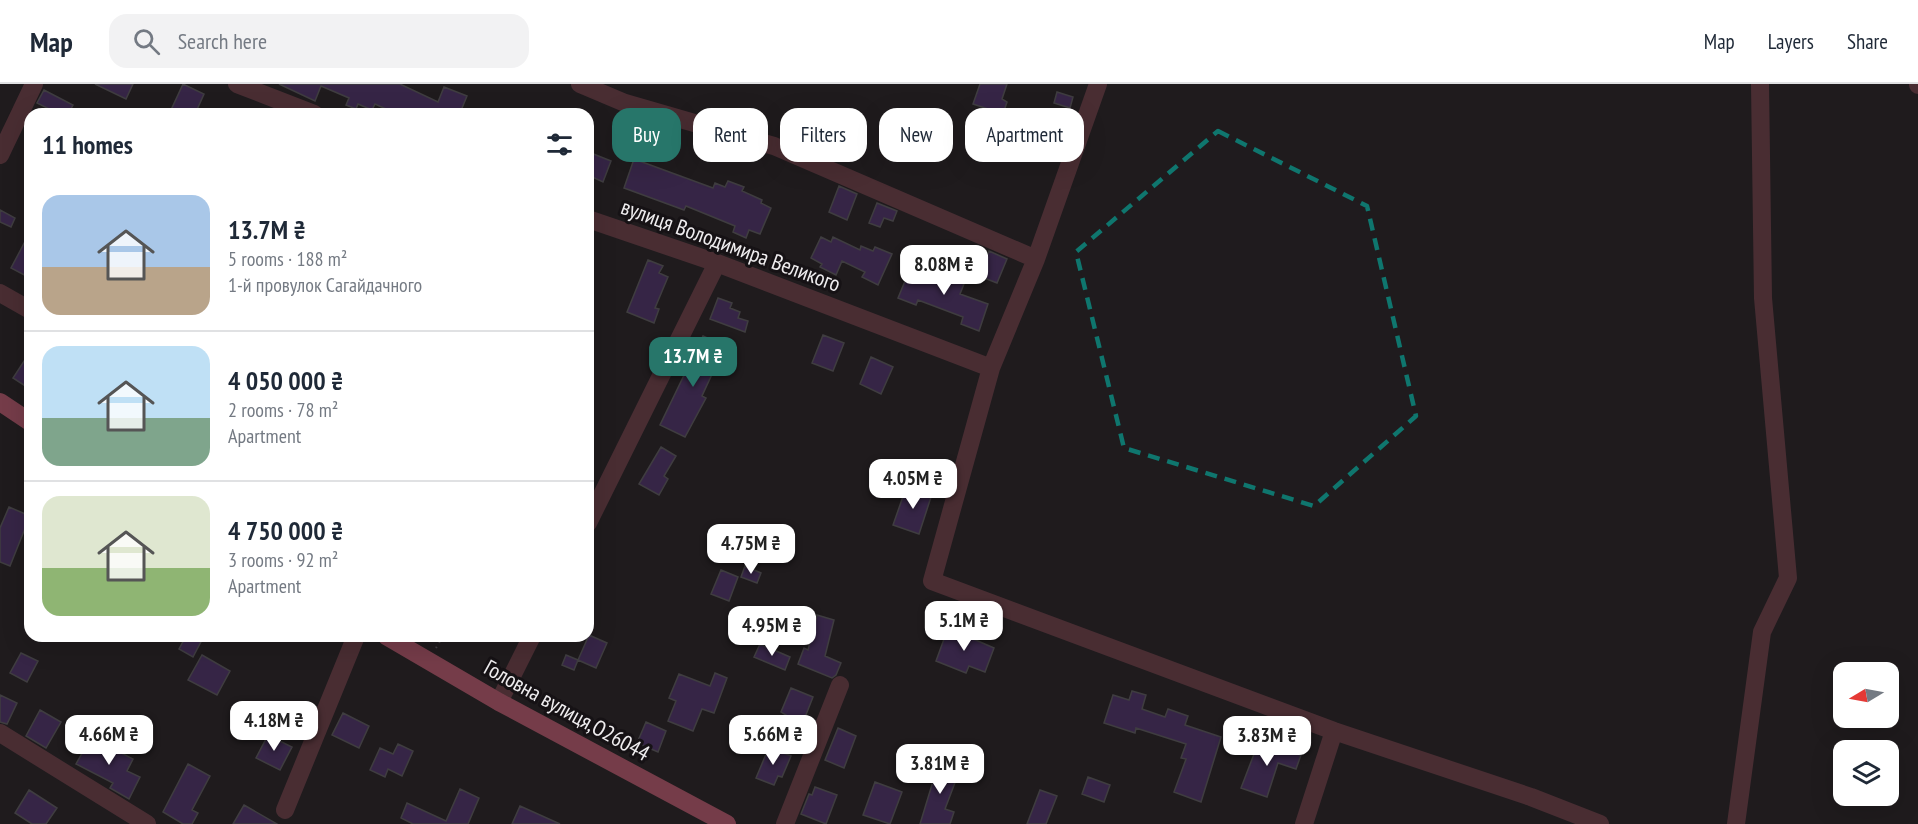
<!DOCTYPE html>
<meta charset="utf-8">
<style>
:root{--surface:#fff;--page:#f2f2f3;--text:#1f2937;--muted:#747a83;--line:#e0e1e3;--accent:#27766a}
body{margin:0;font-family:"PT Sans Narrow",sans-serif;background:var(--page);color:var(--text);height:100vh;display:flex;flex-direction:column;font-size:22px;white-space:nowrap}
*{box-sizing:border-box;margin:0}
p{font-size:20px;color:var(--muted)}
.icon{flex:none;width:33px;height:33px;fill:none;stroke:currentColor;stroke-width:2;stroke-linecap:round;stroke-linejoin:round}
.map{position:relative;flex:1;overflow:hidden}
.drawer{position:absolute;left:24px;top:24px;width:570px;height:534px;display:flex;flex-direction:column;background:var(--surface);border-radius:18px;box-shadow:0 6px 24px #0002}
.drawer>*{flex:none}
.hud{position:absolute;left:612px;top:24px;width:570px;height:54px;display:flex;gap:12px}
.needle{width:39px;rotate:260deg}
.controls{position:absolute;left:1833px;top:578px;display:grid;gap:12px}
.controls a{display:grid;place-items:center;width:66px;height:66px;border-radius:12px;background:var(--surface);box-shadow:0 6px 24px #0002;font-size:30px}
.price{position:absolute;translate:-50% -51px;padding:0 14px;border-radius:12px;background:#fff;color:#222;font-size:20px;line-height:39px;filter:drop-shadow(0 2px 3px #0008)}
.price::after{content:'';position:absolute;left:50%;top:36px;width:18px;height:14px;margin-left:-9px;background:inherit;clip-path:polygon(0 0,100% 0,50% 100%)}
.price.selected{background:var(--accent);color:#fff}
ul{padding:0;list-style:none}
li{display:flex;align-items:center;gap:18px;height:150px;padding:0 18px}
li+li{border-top:2px solid var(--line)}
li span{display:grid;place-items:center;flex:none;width:168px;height:120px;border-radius:18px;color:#555}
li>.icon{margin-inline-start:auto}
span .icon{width:72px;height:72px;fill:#fffc;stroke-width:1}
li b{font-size:26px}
h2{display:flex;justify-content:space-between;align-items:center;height:72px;padding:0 18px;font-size:26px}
.chip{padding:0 21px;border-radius:18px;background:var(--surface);box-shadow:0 6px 24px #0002;font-size:21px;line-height:54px}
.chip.selected{background:var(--accent);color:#fff}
header{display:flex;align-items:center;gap:36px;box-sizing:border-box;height:84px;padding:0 30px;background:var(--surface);border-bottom:2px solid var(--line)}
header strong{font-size:28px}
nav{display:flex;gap:33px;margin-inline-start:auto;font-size:21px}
.search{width:420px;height:54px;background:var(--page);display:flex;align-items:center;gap:15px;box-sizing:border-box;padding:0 21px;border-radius:18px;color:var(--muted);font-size:22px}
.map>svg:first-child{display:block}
.building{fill:#533279;stroke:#67666a;stroke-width:1.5}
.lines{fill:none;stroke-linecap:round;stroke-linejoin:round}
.path{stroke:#726f72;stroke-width:2;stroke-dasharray:1.5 4.5;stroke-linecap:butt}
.minor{stroke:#7c434d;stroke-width:18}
.major{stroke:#dd657e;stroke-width:18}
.marked{fill:none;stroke:#0f766e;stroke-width:4.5;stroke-dasharray:12 8;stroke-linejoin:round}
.labels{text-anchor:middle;stroke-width:6;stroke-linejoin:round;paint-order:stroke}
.street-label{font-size:22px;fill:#efedef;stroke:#161215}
</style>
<header>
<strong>Map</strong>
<div class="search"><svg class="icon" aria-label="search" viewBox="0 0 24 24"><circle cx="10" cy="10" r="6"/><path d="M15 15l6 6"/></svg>Search here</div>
<nav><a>Map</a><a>Layers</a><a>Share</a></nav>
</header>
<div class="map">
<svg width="1918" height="740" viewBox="0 0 1918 740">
<rect width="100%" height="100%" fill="#1f1b1e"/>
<path class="building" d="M95,0H133L126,15Z
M183,0L204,10L195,30H179L171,26Z
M279,0H400L438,18L444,3L467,12L460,29L462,30H397L375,20L372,26L358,20L356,25L346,21L349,14L321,2L315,17Z
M980,0H1007L1002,15L1007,18L1003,30L973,20Z
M44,6L73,21L68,30H59L37,19Z
M1057,8L1073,13L1070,24L1054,19Z
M591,69L611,77L603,98L588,91V77Z
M634,75L713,104L715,99L725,103L728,97L744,103L742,107L762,116L761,119L771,124L760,150L749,146L746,154L733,148L735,142L686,122L684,126L624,104Z
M839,102L857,110L847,136L829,128Z
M877,119L897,127L893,137L884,134L880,143L869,139Z
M0,126L15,134L11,143L0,138Z
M30,148V194L11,184Z
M821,153L831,158L833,153L860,166L861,162L873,167L875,163L892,170L878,201L862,193L865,188L842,177L836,191L820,183L822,180L811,174Z
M989,167L1007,175L997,199L979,192Z
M648,176L663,182L659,189L668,193L655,224L659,225L654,239L627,228Z
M938,183L955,189L953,195L964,200L960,210L988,220L979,247L961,240L963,233L918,216L916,221L898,214L910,185L934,195Z
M718,214L732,219L730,224L740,228L738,234L748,237L745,248L710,235Z
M823,251L844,259L833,287L812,279Z
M703,252L725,262L702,312L706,314L685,353L660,341Z
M30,268V305L13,294Z
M871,273L893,283L881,310L860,300Z
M661,363L676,372L664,392L668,395L659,411L639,400Z
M907,401L932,410L919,450L893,441Z
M9,423L30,432L10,482L0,478V444Z
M745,482L761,489L757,499L741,493Z
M721,486L738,493L729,517L711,510Z
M817,531L834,536L825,572L841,579L836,591L832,594L798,580L804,564L808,566Z
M948,544L994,564L985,588L969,582L966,589L936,577Z
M589,551L607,559L596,584L578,576Z
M186,552H204L193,573L179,565Z
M760,560L790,573L785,586L754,573Z
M21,569L38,577L27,598L10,589Z
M202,571L230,587L217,611L188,596Z
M566,571L578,576L574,586L562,581Z
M715,589L727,594L714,629L702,625L693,647L668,637L676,617L669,614L679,590L710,602Z
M791,604L813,613L800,646L783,639L786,631L781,628Z
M1132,607L1146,611L1142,625L1165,633L1168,625L1188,632L1185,641L1221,653L1201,718L1174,708L1186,675L1181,674L1186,660L1136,644L1135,649L1104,639L1113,611L1129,616Z
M0,611L17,619L7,640L0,638Z
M40,626L61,638L46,664L26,652Z
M343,629L369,642L359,664L332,651Z
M646,638L666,647L658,668L637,659Z
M838,644L856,652L844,684L825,676Z
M268,651L292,663L280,686L256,674Z
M91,653L133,675L127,687L140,693L129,715L110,704L113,699L76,680Z
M1259,657L1301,671L1296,685L1278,679L1267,713L1241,704Z
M398,660L413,667L402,692L388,685L385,693L370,686L380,664L393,670Z
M769,663L791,672L782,693L778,692L774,701L756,694Z
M941,671L955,676L949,694L956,696L945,725L954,728L950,740H920Z
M188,680L210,692L192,726L198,729L192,740H183L163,728Z
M1088,693L1110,701L1104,718L1082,710Z
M875,698L902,708L890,740L863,731Z
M815,703L837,711L826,740L801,730L809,710L812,711Z
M460,705L479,714L468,740H413L401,734L407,719L446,737Z
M29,706L57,724L46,740H32L15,729Z
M1040,706L1057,712L1046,740H1027Z
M244,721L277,740H233Z
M520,722L560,740H512Z"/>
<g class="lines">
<path class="path" d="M436,564L443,552"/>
<path class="minor" d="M237,0L314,30
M580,0L625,19L774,62L1036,175
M1098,0L1036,175L991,284L932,497L1334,647L1531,713L1600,740
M1918,0V1
M0,71L34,0
M588,135L717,179L991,284
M0,209L30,226
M588,439L717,179
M499,618L532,552
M0,649L147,740
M285,726L356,552
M785,740L840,601
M1304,740L1334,647
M1736,740L1762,548L1788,494L1763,214L1760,0"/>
<path class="major" d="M0,318L30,338
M386,552L499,618L727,740"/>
</g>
<path d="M0 0H1918V740H0ZM1218,47L1367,122L1416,332L1314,422L1124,364L1076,168Z" fill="#1f1b1e" fill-opacity=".55" fill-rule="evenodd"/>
<path class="marked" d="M1218,47L1367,122L1416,332L1314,422L1124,364L1076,168Z"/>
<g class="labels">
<g class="street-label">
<text transform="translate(731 161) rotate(20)" y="8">вулиця Володимира Великого</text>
<text transform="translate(567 626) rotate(29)" y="8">Головна вулиця,О26044</text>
</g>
</g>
</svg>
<div class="controls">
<a><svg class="needle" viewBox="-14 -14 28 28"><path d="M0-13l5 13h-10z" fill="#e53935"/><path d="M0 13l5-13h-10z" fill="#747a83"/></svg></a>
<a><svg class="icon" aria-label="layers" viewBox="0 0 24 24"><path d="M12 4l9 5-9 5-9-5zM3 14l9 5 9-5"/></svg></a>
</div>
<b class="price" style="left:944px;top:212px">8.08M ₴</b>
<b class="price selected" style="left:693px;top:304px">13.7M ₴</b>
<b class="price" style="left:913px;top:426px">4.05M ₴</b>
<b class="price" style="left:751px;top:491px">4.75M ₴</b>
<b class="price" style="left:964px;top:568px">5.1M ₴</b>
<b class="price" style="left:772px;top:573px">4.95M ₴</b>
<b class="price" style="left:274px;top:668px">4.18M ₴</b>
<b class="price" style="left:109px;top:682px">4.66M ₴</b>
<b class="price" style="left:773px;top:682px">5.66M ₴</b>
<b class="price" style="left:1267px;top:683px">3.83M ₴</b>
<b class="price" style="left:940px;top:711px">3.81M ₴</b>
<div class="hud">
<a class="chip selected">Buy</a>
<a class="chip">Rent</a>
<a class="chip">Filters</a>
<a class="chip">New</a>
<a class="chip">Apartment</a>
</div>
<section class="drawer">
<h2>11 homes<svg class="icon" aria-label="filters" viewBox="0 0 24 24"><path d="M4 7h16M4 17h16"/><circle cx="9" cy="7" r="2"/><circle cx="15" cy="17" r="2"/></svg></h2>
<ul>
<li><span style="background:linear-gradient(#a9c7e8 60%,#b9a48a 0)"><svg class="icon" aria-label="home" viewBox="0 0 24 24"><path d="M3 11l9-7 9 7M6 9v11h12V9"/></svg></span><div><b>13.7M ₴</b><p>5 rooms · 188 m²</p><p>1-й провулок Сагайдачного</p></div></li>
<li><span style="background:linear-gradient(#bfe0f5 60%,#7fa58c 0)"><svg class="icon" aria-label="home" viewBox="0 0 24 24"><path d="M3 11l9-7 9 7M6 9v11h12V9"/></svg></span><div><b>4 050 000 ₴</b><p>2 rooms · 78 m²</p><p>Apartment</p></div></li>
<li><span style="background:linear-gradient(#dfe7d0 60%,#8fb573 0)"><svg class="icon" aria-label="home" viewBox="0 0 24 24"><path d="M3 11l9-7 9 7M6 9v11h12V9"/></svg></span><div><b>4 750 000 ₴</b><p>3 rooms · 92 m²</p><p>Apartment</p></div></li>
</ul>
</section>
</div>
